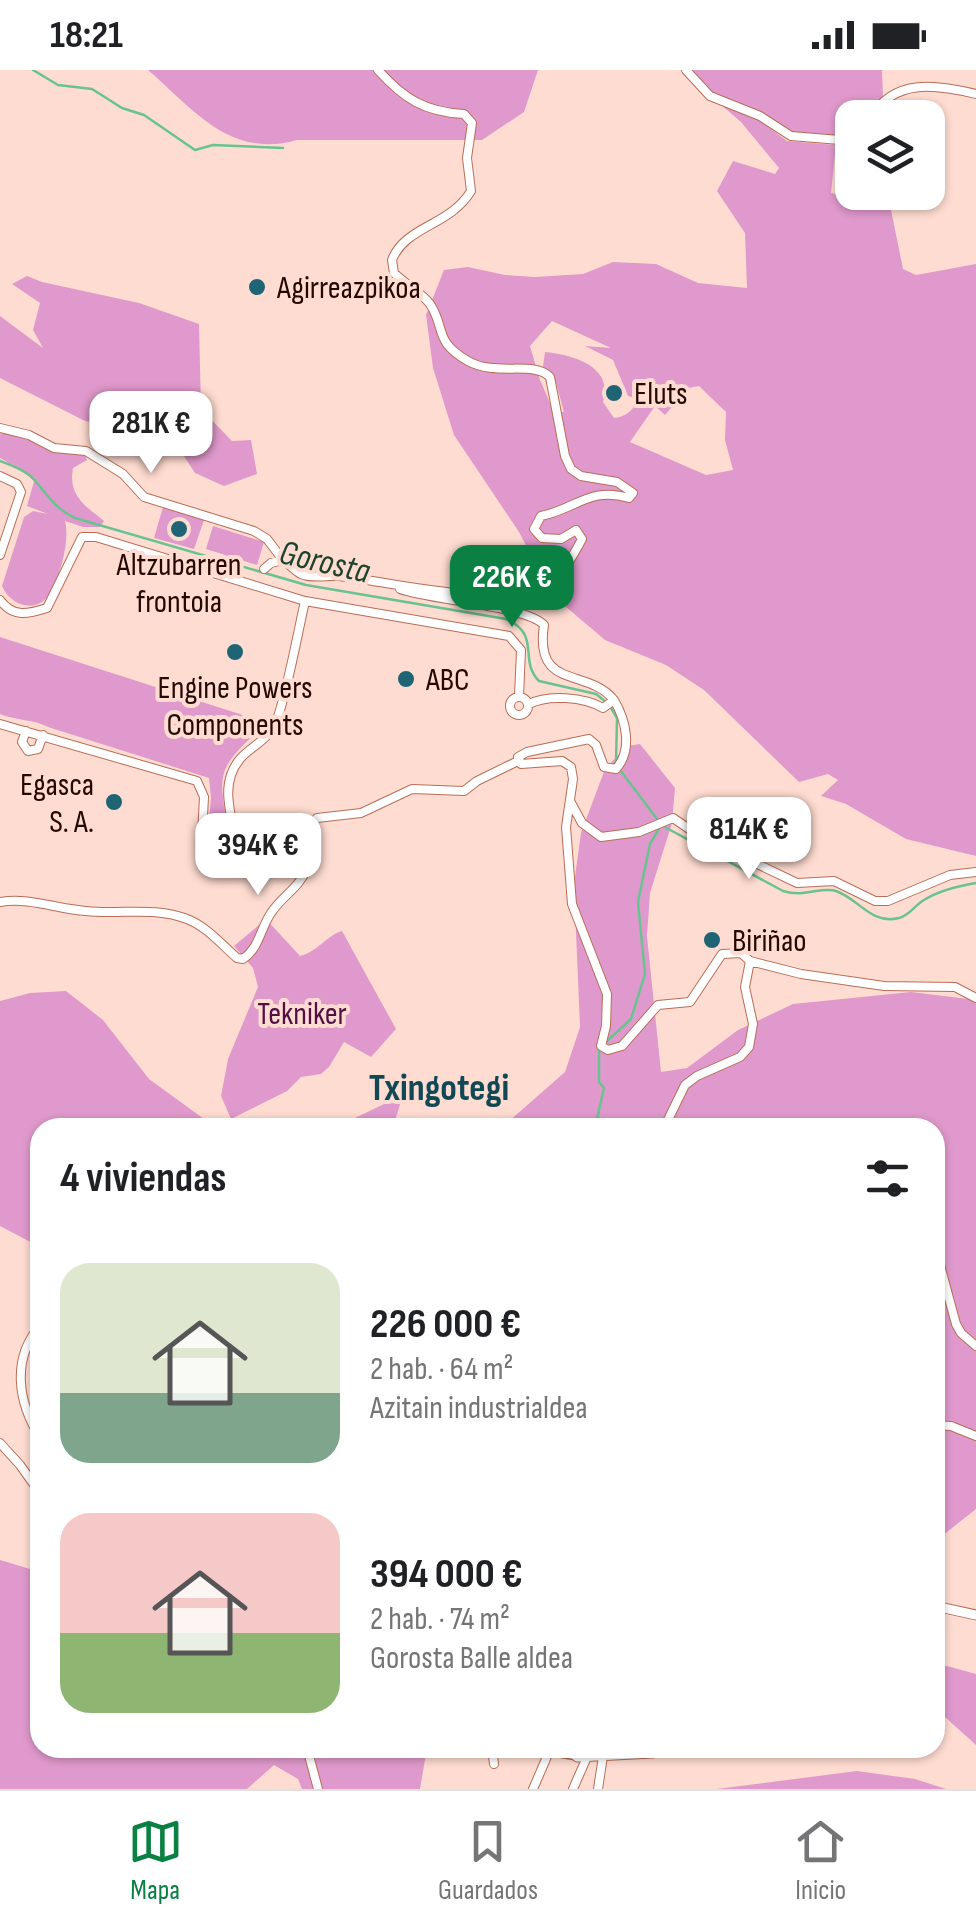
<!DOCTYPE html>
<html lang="es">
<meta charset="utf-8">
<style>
:root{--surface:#fff;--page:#f2f2f2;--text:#202124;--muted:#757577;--line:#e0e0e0;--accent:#0b8043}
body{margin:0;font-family:"Sofia Sans Condensed",sans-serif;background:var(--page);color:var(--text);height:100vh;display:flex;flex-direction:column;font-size:38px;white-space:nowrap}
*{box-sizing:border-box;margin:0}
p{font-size:32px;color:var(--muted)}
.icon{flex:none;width:55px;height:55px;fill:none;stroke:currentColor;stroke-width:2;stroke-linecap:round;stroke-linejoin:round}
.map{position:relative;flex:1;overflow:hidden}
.sheet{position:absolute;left:30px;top:1048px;width:915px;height:640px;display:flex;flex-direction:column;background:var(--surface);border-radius:30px;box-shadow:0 2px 8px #0004}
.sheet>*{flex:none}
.tools{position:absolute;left:835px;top:30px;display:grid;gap:20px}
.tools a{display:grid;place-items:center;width:110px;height:110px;border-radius:20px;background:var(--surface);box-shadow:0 2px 8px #0004;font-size:50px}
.price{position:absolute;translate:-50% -85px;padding:0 22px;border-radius:20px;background:#fff;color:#222;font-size:32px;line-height:65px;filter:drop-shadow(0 2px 5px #0008)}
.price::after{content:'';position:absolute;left:50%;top:60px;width:30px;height:22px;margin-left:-15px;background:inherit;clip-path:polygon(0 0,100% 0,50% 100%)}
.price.selected{background:var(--accent);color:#fff}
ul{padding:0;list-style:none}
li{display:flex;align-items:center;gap:30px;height:250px;padding:0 30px}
li span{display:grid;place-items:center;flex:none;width:280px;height:200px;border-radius:30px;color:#555}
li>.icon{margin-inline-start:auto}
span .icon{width:120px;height:120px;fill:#fffc;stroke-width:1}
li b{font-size:42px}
h2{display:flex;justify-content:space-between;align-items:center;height:120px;padding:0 30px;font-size:42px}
.status{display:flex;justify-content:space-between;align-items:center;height:70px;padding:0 50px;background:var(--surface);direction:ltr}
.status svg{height:28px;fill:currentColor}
.menu{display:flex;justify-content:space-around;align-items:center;height:140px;border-top:2px solid var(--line);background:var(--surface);font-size:28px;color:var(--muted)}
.menu a{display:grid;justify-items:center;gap:5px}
.menu .selected{color:var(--accent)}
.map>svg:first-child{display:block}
.green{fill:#e099cc;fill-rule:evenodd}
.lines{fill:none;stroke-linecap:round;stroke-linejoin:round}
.stream{stroke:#68c390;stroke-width:2.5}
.pedestrian-casing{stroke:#b96d56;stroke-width:8}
.minor-casing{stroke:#b96d56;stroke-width:10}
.tertiary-casing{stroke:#b96d56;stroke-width:11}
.pedestrian{stroke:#fff;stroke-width:5}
.minor{stroke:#fff;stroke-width:8}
.tertiary{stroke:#fff;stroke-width:9}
.poi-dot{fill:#1e6475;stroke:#ffdcd1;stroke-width:4}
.labels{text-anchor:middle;stroke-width:8;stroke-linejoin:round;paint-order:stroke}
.poi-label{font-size:32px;fill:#240802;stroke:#ffdcd1;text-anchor:start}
.park-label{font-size:32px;fill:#520f45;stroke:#ffdcd1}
.water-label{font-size:35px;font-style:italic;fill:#1c432e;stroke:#ffdcd1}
.quarter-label{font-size:38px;font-weight:bold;fill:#104856;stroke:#ffdcd1}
</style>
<div class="status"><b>18:21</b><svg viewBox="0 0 49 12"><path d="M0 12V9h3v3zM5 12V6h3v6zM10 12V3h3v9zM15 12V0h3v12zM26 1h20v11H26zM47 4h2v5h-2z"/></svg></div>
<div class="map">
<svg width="976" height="1719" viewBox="0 0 976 1719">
<rect width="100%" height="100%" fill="#ffdcd1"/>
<path class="green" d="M148,0H538L524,42L482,70H297C230,89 194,40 148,0Z
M689,0H882L883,28L868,47L852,48V69L789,63L717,28Z
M719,33L759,50L787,71L836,75L831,123L890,135L903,199L916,205L976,194V786L906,769L846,734L821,726L838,710L828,704L799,712L704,620L666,595L605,570L552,525L519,462L454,365L433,298L426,245L444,200L468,197L505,205L535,207L583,204L613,192L656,194L698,213L747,218L745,163L717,121L733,91L775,104L779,98L741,52ZM552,251L611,278L585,276L613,290L628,326L639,329C633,339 627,347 614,348L603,332C614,296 573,285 545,282L543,297L554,306L564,342H554L540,310L530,276ZM699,316L726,342L725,370L733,400L706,405L630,372L655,336L665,345L683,324L682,319Z
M27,206L42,212L139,233L199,254L201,339L232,371L251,370L257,404L224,416L195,403L162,352L144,341L125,357L85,351L0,308V246L43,278L33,260L40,233L12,214Z
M15,363L52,382L85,384L87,390L73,398C68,425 84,435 104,451L100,457H83L65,451C70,470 61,503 51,521C39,545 11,537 2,516L24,447L33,441L48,444L27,436L35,408L0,388V364Z
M163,437L204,450L194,479L154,468Z
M213,456L264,472L257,495L206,479Z
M0,567L255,649L260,658C248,671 229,686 224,703C216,729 239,769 218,790L211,789L206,782L211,728L209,708L48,657C33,649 17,651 0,644Z
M640,674L675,718L672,753L650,823L647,866L661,1002L687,998L738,960L793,934L911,922L976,930V1439L942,1466L935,1461V1058H501L565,1002L580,957L574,814L581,763L605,699L627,676Z
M266,849L300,886C317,882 326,866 342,861L396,959L371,987L344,972L329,997L321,1004L301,1007L287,1021L231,1049L221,1026L228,989L258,917L253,898L234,876Z
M66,921L103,950L149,1009L215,1057L40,1058V1177L0,1156V931L30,923Z
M403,1025L393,1057H336Z
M0,1490L40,1502V1678H427L420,1719H302L298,1709L274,1695L247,1719H0Z
M947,1596L976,1604V1675L935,1638V1598Z
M857,1701L915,1709L946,1719H717Z"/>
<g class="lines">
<path class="stream" d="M33,0L58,15L92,19L122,38L144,45L195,80L213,75L283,78
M0,391C13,396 28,401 37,413C50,428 56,439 75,448L306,515L506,549C542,565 518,590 539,611L596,624L606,632
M611,638L617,648L616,693
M620,700L657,749
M606,972L631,949L645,904L638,832L650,774L661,755L783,821C805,828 821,816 836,821C859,829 871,855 899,848C910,845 915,835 924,830C940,820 958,816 976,813
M599,981V1012L604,1018L597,1049L601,1056"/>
<g class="pedestrian-casing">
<path id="pedestrian" d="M549,1682L577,1687"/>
</g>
<g class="minor-casing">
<path id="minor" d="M686,0L710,26L760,46L791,66L852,71
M871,48C894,7 938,15 976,24
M0,358L29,365L54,378L86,381L123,404L144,427L254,461L267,469L283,490
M0,406L17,414L21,422L0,485
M264,499L271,493L283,490C289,494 295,501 301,504C312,509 327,505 339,506C389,512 491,536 538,520C559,512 572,488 582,469L576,460L561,469L542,468L534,459L541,446C576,439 590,416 629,428L633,423L617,412L581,406L571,399L565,386L550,307C533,290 496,307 468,291C433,271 446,258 430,234C422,223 404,213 394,203L392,190C405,156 450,156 471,121L467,88L472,53L464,44C425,42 404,29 378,0
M400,519C430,530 528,536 544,555C534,621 587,597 614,630
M0,530C13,548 28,544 47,538L82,467H96L305,531L509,566L521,580L519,626
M510 636a9 9 0 1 1 18 0a9 9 0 1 1-18 0Z
M529,634C548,624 584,627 603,638L614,630C626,650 633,680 616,699L604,697L596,675L589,669L527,682L518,687L521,694L562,691L571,697L573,709L566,757L572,834L607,924L606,956L601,976L608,980L622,976L658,935L690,932L722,884L741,883L750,891L745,917L753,954L749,977L740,987L697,1006L685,1015L664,1058
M0,654L197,711L204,727L201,785L208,792L217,795L229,789C242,762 221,734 231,705C239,681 258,678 272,660C282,649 300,552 305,531
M26,661L22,672L28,681L38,679L43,665
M570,731L582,753L601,767L639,762L673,748L701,767L797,813L834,811L875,831H888L950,805L976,802
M0,832C29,827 57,839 86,841C120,845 154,836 187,849C206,856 222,875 237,888L243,889C260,877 260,859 271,843C281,827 299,818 306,800C312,781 303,764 317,748L361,743L412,719L464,721L477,711L518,691
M750,891L801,904L884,916L955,917L976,928
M935,1177L956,1254L961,1263L976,1276
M40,1256C11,1289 18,1333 40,1367
M935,1355L951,1356L976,1366
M0,1373L20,1395L40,1423
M307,1678L318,1719
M492,1678L494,1694
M533,1719L549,1682L537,1678
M573,1719L587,1687
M598,1719L603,1686"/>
</g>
<g class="tertiary-casing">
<path id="tertiary" d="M935,1536L976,1545
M577,1687L652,1683L686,1678"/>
</g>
<use href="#pedestrian" class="pedestrian"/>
<use href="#minor" class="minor"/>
<use href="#tertiary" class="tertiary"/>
</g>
<g class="poi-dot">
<circle cx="257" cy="217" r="10"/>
<circle cx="614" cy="323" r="10"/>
<circle cx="179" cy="459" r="10"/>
<circle cx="235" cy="582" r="10"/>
<circle cx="406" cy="609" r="10"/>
<circle cx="114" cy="732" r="10"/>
<circle cx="712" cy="870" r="10"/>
</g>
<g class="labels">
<g class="poi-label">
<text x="277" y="228">Agirreazpikoa</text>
<text x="634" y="334">Eluts</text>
<text x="179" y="505" text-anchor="middle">Altzubarren<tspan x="179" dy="37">frontoia</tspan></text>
<text x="426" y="620">ABC</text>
<text x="235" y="628" text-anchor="middle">Engine Powers<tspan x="235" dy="37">Components</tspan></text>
<text x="94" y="725" text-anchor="end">Egasca<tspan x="94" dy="37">S. A.</tspan></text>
<text x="732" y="881">Biriñao</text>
</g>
<g class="park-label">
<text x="302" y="954">Tekniker</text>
</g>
<g class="water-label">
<text transform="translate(325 491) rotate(13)" y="12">Gorosta</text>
</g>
<g class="quarter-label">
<text x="439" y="1030">Txingotegi</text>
</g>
</g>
</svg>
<div class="tools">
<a><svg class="icon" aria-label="layers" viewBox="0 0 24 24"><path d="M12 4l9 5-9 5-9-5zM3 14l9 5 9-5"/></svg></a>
</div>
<b class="price" style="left:151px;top:406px">281K €</b>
<b class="price selected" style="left:512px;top:560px">226K €</b>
<b class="price" style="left:749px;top:812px">814K €</b>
<b class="price" style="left:258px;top:828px">394K €</b>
<section class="sheet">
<h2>4 viviendas<svg class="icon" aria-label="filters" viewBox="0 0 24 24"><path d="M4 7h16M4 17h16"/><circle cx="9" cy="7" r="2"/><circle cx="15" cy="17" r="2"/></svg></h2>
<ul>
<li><span style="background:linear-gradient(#dfe7d0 65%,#7fa58c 0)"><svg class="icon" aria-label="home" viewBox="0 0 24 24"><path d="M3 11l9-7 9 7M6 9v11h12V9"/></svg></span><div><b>226 000 €</b><p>2 hab. · 64 m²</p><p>Azitain industrialdea</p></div></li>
<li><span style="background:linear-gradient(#f6c9c9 60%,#8fb573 0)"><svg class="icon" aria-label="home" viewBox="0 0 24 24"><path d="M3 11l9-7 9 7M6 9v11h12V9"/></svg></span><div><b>394 000 €</b><p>2 hab. · 74 m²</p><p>Gorosta Balle aldea</p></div></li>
</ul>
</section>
</div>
<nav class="menu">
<a class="selected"><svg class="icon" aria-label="map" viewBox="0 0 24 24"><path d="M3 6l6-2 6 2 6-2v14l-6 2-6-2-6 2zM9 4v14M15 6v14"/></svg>Mapa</a>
<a><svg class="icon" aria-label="saved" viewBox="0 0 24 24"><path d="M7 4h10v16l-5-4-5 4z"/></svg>Guardados</a>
<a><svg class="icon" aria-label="home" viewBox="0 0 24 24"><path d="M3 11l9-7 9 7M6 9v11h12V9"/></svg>Inicio</a>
</nav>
